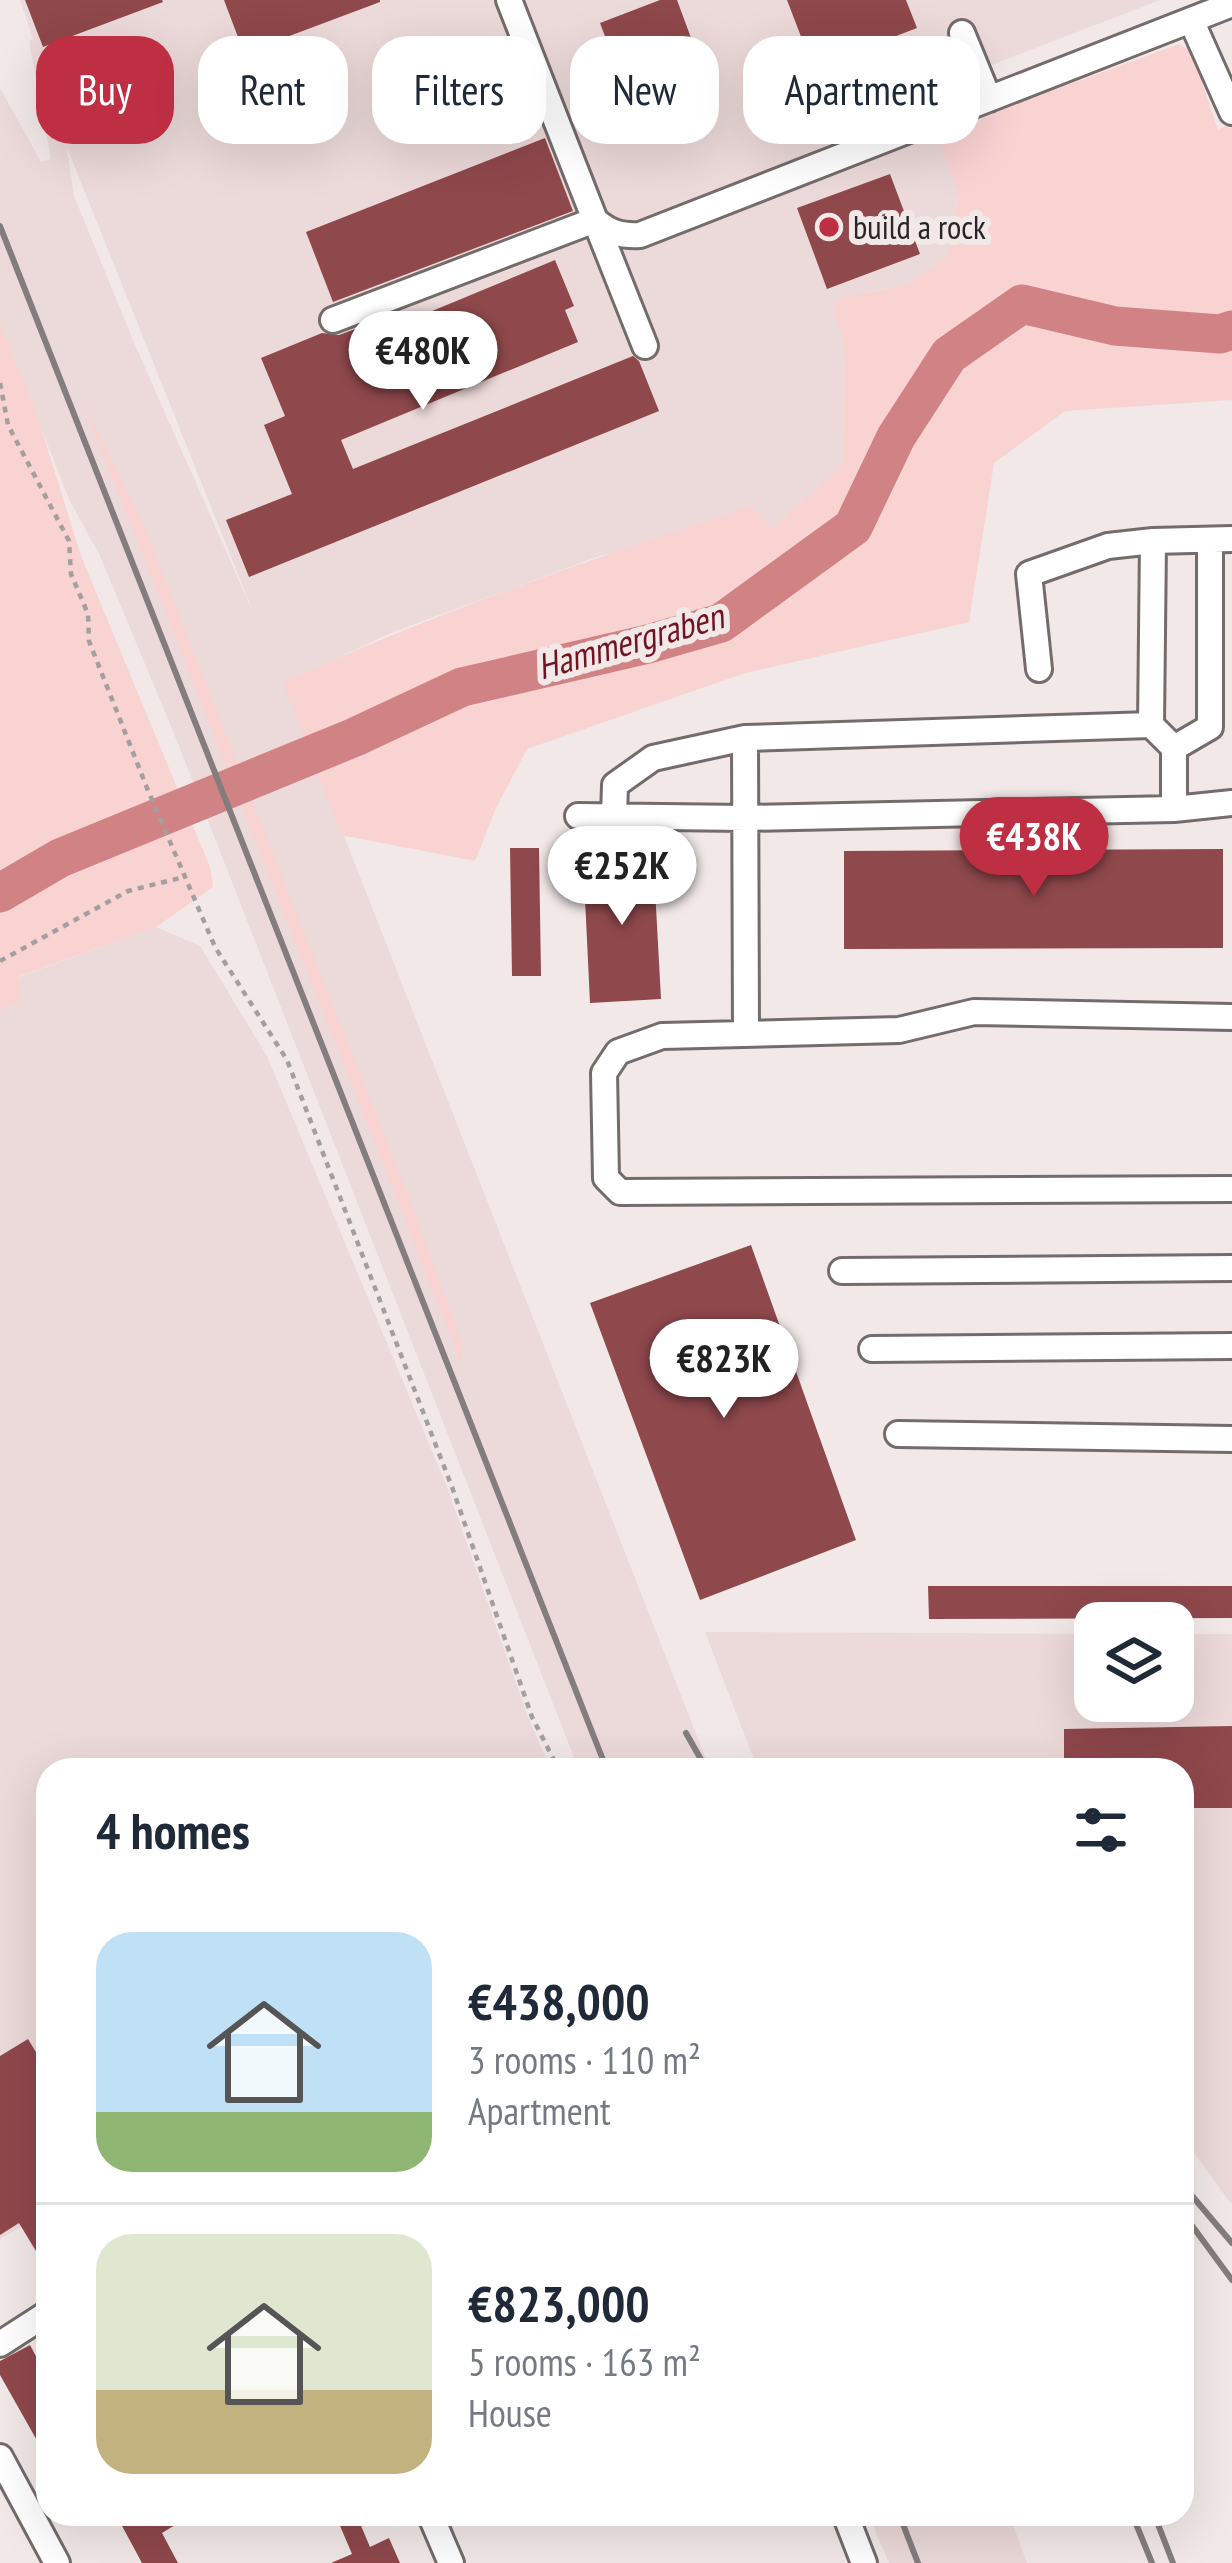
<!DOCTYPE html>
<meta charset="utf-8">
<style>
:root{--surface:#fff;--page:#f6f6f7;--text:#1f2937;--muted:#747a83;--line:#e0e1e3;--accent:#bf2f44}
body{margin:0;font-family:"PT Sans Narrow",sans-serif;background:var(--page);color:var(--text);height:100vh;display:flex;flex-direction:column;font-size:45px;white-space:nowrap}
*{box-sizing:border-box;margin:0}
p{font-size:39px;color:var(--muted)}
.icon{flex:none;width:66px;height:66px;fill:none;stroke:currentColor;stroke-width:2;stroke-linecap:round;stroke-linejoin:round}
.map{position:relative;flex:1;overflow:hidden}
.drawer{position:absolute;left:36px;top:1758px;width:1158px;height:768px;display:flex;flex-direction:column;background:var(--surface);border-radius:36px;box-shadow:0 12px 48px #0002}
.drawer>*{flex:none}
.guide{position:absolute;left:36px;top:36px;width:1161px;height:108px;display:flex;gap:24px}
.controls{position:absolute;left:1074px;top:1602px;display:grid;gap:24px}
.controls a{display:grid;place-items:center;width:120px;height:120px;border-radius:24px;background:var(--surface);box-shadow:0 12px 48px #0002;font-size:60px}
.price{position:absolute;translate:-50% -102px;padding:0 27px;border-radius:42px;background:#fff;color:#222;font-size:39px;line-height:78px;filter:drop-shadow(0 3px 6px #0008)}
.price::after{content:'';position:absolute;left:50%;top:72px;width:36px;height:27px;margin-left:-18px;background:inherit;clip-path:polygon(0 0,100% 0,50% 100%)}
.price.active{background:var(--accent);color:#fff}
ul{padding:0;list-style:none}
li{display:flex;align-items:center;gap:36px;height:300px;padding:0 60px}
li+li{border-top:3px solid var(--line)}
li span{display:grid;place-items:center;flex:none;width:336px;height:240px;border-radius:36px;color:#555}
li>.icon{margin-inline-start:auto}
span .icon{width:144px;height:144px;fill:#fffc;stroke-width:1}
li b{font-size:51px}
h2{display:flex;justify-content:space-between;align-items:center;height:144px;padding:0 60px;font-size:51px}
.chip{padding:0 42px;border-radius:36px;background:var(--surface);box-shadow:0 12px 48px #0002;font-size:42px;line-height:108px}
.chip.active{background:var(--accent);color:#fff}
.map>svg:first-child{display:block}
.built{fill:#ecd9d9;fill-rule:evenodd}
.green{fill:#f9d2d2}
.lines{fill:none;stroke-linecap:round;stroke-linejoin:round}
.river{stroke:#d08285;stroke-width:39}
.building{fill:#8f484c}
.minor-casing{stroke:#746b6b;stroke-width:30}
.path{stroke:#a59e9e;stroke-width:4.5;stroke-dasharray:6 6;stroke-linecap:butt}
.minor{stroke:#fff;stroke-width:24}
.rail{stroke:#847d7d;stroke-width:6}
.poi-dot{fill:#bf2f44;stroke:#f2e8e8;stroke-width:4.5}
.labels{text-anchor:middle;stroke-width:12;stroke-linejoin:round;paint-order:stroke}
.poi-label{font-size:33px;fill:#292525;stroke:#f2e8e8;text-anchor:start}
.water-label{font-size:36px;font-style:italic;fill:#711323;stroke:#f2e8e8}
</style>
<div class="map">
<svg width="1232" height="2563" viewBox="0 0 1232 2563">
<rect width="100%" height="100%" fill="#f2e8e8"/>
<path class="built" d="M20,0H1160L924,91L959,196L947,257L907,285L868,292L834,312L845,344L844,462L771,530L602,555L393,632L284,683L704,1754L714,1770H579L173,731L100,556L69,499L0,323V88L41,162L51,159L29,41L33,39ZM67,149L68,150L256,619L135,345L74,196Z
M156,927L200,946L267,1056L447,1487L528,1717L551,1770H48V2211L0,2239V1011L20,998L16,978Z
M705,1632L1095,1634V1701H1173V1634H1232V2205L1182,2136V1770H758Z
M868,2514H1009L1027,2563H889Z"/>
<path class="green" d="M1179,44L1192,52L1218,130L1232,123V400L1065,411L994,463L969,622L745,673L527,749L496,808L475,861L341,835L283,683C436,612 593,558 753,506L772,529L844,462L845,344L833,312L839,298L907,285L947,257L959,196L937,133Z
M0,323L36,412L81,556L210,867L213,887L156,927L17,977L21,998L0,1011Z
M81,399L142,521L409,1198L462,1343L461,1362Z"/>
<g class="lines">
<path class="river" d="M0,893L60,858L355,737L462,687L648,644L721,623L853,527L896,437L949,355L1022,304L1115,326L1220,334L1232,330"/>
</g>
<path class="building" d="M25,0H162L163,2L43,47Z
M224,0H380V2L244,53Z
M660,0H677L697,54L622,82L600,23Z
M787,0H906L917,28L813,68Z
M545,138L573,211L333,302L306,232Z
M890,174L920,254L827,289L797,208Z
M555,260L574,306L565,310L578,342L341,440L353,469L633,356L639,361L659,411L249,577L226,520L292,494L264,425L285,416L261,358L322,333L339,335L404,311L408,321Z
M510,848H539L541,976H512Z
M1223,849V948L844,949V851Z
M653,852L661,999L590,1003L583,856Z
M751,1245L856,1540L700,1600L590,1303Z
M928,1586H1232V1618L929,1619Z
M1232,1726V1808H1182V1770H1064V1729Z
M28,2039L48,2072V2271L19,2223L0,2235V2056Z
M30,2345L48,2379V2460L0,2375V2361Z
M139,2514H193L162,2533L178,2563H142L121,2524Z
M335,2514H356L370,2547L389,2538L400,2563H331L352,2554Z"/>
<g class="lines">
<g class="minor-casing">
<path id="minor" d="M509,0L595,220C610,233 621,236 640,235L1232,4
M1191,20L1232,112
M962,33L989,99
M333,320L595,220L645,346
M1153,541L1232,539
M1039,669L1029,574L1108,546L1153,541L1151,725
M745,738L746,1033
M1174,748L1210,727V540
M578,816L746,818L1174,809L1232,803
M614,816L615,785L653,758L745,738L1151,725L1174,748V809
M1232,1017L974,1012L899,1030L662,1036L618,1052L604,1073L606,1178L620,1192L1232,1189
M842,1271L1232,1268
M872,1349L1232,1346
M898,1434L1232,1439
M0,2344L48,2313
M0,2457L57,2563
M430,2514L451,2563
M845,2514L864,2563"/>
</g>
<path class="path" d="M0,383L8,425L69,541L71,574L88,614L89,641L147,788L215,947L287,1060L452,1487L532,1717L559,1770
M0,961L128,891L184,877"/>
<use href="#minor" class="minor"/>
<path class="rail" d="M0,226L607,1770
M686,1733L707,1770
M1182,2184L1232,2243
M1182,2212L1232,2280
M899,2514L918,2563
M1132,2514L1152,2563
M1154,2514L1173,2563"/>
</g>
<circle class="poi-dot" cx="829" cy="227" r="12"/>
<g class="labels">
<g class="poi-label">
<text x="853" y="239">build a rock</text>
</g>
<g class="water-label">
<text transform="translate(630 641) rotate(-16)" y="13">Hammergraben</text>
</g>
</g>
</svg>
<div class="controls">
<a><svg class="icon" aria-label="layers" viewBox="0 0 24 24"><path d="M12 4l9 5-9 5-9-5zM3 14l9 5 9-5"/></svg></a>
</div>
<b class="price" style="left:423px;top:413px">€480K</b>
<b class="price active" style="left:1034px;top:899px">€438K</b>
<b class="price" style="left:622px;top:928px">€252K</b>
<b class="price" style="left:724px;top:1421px">€823K</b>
<div class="guide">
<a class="chip active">Buy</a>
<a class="chip">Rent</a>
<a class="chip">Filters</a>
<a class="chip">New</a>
<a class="chip">Apartment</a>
</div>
<section class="drawer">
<h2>4 homes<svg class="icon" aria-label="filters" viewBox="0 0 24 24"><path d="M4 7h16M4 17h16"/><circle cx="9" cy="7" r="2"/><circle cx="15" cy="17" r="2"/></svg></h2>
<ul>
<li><span style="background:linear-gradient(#bfe0f5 75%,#8fb573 0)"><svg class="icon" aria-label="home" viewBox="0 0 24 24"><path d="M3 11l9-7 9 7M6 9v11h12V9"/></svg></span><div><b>€438,000</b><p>3 rooms · 110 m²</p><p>Apartment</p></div></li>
<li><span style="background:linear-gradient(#dfe7d0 65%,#c2b280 0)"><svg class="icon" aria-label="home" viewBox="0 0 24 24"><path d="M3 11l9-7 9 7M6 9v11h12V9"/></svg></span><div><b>€823,000</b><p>5 rooms · 163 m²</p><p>House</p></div></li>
</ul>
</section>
</div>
